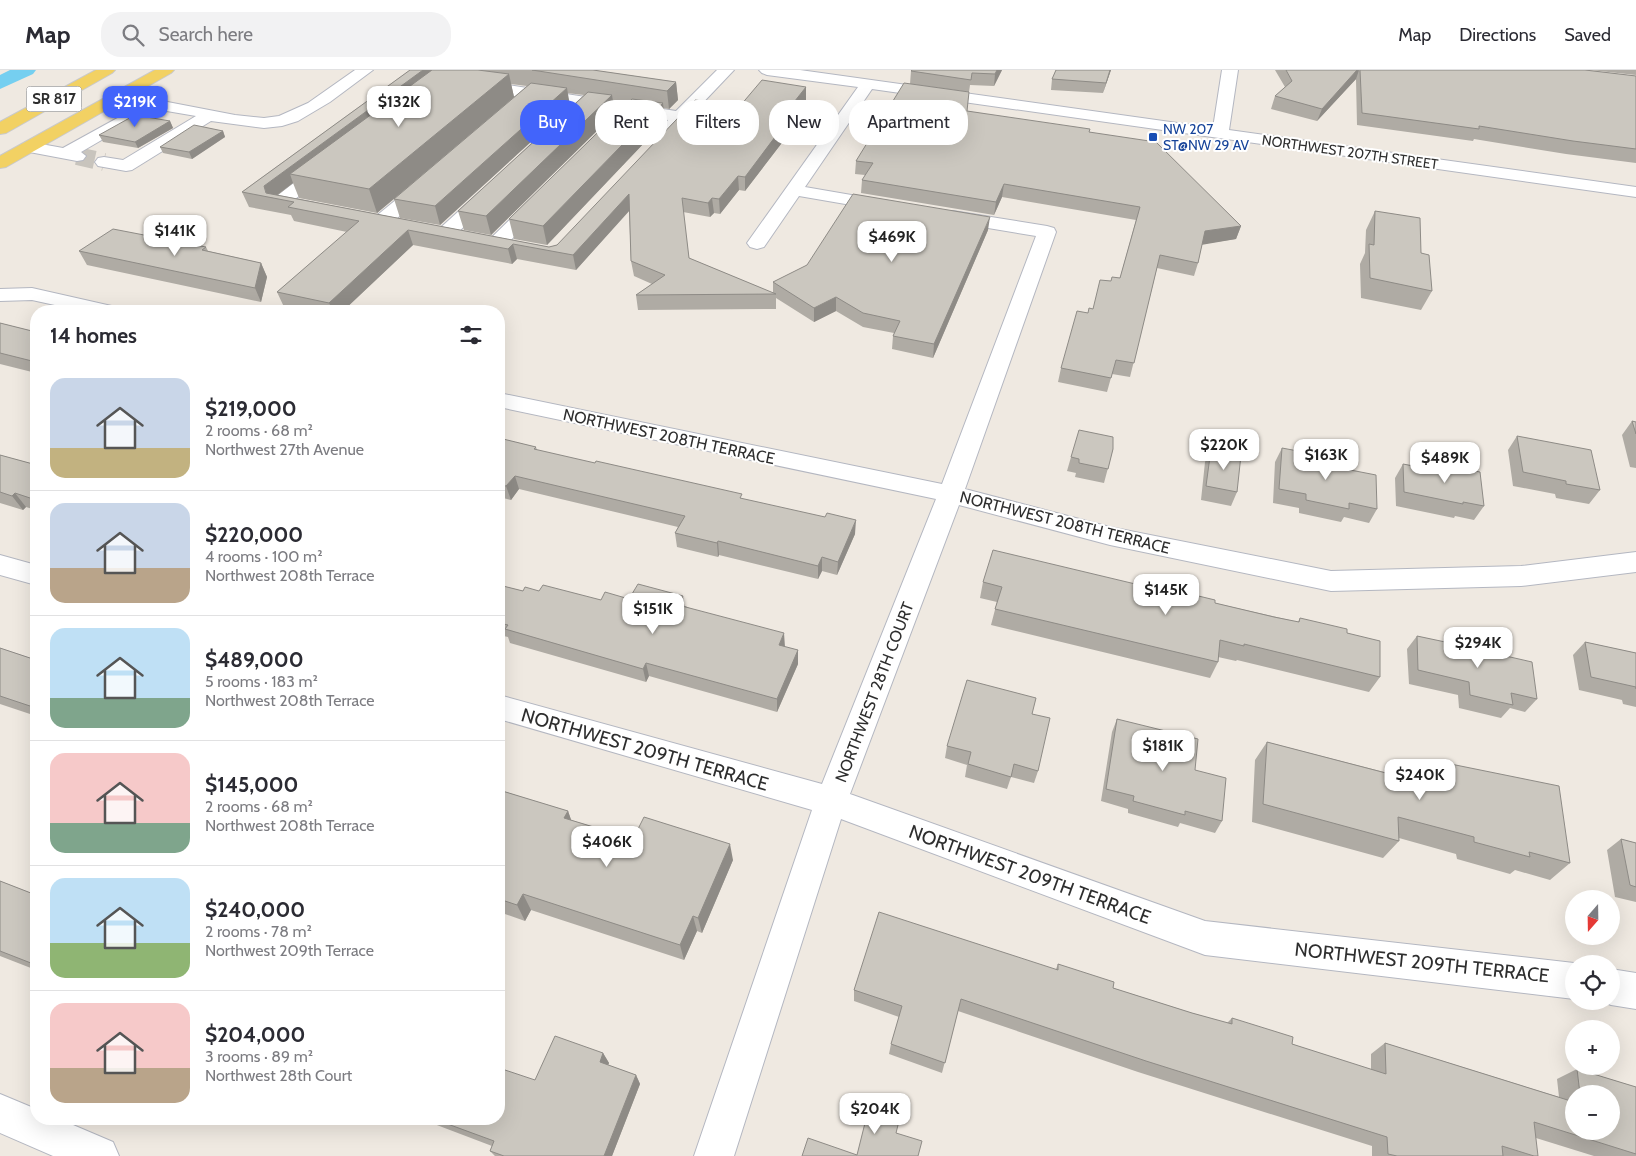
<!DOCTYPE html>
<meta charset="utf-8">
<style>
:root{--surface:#fff;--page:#f2f2f3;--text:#2b2b33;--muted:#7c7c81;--line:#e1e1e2;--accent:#4264fb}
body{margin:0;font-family:Cabin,sans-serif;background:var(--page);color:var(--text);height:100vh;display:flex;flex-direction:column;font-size:19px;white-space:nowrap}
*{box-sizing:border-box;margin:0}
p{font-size:16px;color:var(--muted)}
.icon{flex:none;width:28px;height:28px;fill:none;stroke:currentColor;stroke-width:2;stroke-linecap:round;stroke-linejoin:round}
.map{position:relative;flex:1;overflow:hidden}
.sheet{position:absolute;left:30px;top:235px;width:475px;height:820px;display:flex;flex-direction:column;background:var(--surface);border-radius:20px;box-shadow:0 5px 20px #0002}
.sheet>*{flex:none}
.guide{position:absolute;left:520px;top:30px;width:475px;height:45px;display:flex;gap:10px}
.needle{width:32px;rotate:200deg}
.tools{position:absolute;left:1565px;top:820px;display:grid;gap:10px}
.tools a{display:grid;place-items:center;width:55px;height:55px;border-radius:50%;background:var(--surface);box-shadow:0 5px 20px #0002;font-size:25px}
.price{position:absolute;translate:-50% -42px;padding:0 11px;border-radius:10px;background:#fff;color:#222;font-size:16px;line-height:32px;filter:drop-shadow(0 1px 2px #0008)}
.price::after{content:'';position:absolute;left:50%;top:30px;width:15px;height:11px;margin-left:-8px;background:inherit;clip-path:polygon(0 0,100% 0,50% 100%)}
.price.selected{background:var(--accent);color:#fff}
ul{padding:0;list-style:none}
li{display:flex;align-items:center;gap:15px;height:125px;padding:0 20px}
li+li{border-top:1px solid var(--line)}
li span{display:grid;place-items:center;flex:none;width:140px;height:100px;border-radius:15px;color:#555}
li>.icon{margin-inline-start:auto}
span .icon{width:60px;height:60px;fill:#fffc;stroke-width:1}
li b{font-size:21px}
h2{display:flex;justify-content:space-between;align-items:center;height:60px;padding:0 20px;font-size:21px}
.chip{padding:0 18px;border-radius:20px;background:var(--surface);box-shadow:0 5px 20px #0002;font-size:18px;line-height:45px}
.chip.selected{background:var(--accent);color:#fff}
header{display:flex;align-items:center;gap:30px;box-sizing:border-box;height:70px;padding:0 25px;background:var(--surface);border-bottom:1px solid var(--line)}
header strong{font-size:24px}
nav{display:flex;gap:28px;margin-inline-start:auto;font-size:18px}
.search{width:350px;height:45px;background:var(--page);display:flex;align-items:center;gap:12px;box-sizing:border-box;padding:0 18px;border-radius:20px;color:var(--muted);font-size:19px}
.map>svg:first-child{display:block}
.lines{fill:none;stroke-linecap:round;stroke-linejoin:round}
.canal{fill:#75cff0;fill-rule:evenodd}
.minor-tunnel{stroke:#c8c4bd;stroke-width:18;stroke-dasharray:18 9;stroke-linecap:butt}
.minor-casing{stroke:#b4b7c1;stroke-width:2}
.major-casing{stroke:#c9c9c9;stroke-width:2}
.minor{fill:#fff;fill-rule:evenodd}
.major{fill:#f2d163;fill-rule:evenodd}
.wall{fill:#afaba4;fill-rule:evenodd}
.shaded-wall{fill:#8e8b86}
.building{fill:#cbc7bf;stroke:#8e8b86}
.transit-dot{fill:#1a4fb4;stroke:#fff;stroke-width:2}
.labels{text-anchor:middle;stroke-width:4;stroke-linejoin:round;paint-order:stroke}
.far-transit-label{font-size:14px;fill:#164399;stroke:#fff;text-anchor:start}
.far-street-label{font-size:14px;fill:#2e2e2e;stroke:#fff}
.shield{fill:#fff;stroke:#6d6d6d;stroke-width:1}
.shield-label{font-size:15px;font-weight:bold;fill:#2e2e2e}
.street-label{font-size:16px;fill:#2e2e2e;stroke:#fff}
.near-street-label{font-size:19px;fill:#2e2e2e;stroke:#fff}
</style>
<header>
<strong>Map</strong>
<div class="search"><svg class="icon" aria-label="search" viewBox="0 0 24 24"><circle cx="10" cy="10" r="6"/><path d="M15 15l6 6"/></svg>Search here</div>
<nav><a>Map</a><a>Directions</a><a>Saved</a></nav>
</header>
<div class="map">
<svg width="1636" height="1086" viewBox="0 0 1636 1086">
<rect width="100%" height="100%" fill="#efe9e1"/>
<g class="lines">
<path class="canal" d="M10,0H36L33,4L0,19V5Z"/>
<path class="minor-tunnel" d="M77,86L104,92"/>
<g class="minor-casing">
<path id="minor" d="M355,0H373L330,32L298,51L282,56L264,58L211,51L132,100L126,101L98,96L95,92L98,88L104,87L123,90L196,46L155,39L81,82L86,86L83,90L77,91L24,81L21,77L24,73L30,72L63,78L152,29L235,45L264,48L279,46L308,33Z
M717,0H734L677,60H665L663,56L668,50L475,20L469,18L467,15L469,12L475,10L676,41Z
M759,0H800L1213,58L1222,0H1238L1229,60L1636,117V127L872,19L805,117L892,132L895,136L892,140L886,141L799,126L764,177L757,179L750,177L747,173L858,17L767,5L762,3Z
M326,92L332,93L335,97L332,101L295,129L315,133L318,137L315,141L309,143L274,136L271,132L274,128L320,93Z
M425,110L431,111L434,115L431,119L389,155L382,157L375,155L373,151L375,147L419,111Z
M488,119L494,120L497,124L494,128L452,168L445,170L438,168L436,164L438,160L482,120Z
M537,128L543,129L546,133L543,137L503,178L496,180L489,178L486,174L489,170L531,129Z
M953,141L1047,156L1054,158L1056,162L965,419L1110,457L1331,501L1521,496L1636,482V502L1521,516L1331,521L1110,475L959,435L850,724L1205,851L1574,893V929L1205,885L841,749L734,1086H694L812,740L499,649V625L822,714L936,429L499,337V323L942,414L1036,166L946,151L944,147L946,143Z
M32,218L116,237L119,241H82L32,230L0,231V219Z
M0,485L36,495V515L0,505Z
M1611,899L1636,903V939L1611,935L1602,931H1611Z
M0,1024L36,1039V1049H59L113,1072L119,1086H53L0,1063Z"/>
</g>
<g class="major-casing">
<path id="major" d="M96,0H115L112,3L6,63L0,64V52Z
M155,0H174L171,3L6,97L0,98V86Z"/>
</g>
<use href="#minor" class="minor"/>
<use href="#major" class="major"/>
</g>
<path class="wall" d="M410,0H593L676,12L678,30L669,39L664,38L665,51L547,175L514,169L509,149L629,32L613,30L615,43L491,165L464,160L458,141L584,25L567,23L570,36L440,155L400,148L394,129L377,143L299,128L293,113L278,125L549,177L557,175L740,36L806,17V31L790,51L791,61L745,121L739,120L720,144L714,143L710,147L683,142L689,188L773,223V212L988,160L933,288L892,279L893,266L894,263L863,257L836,241L814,252L776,228V239L638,240L636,225L652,214L634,206L631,191L629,140L576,200L517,189L512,194L413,175L343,241H305L284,237L277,222L347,162L294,151L291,145L249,137L242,122ZM511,14L527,16L514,27Z
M1002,0L994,16L970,15L969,22L910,14L911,1Z
M1056,0H1111L1103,23L1051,20L1052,9Z
M1275,0H1585L1636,6V93L1566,84L1474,69L1473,71L1357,55L1356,9L1317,51L1271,39L1275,26L1285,17Z
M1590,0H1636V5Z
M967,41L1090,62L1241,156L1236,169L1202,174L1198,193L1194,206L1157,198L1130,307L1112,304L1107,322L1058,312L1061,298L1088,243L1093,239L1111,211L1120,208L1136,150L1002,127L994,145L861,123L862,110L865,105L855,104L856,91Z
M170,51L173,58L138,78L103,72L99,65Z
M223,61L225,67L192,89L163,83L160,77Z
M1375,141L1421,183L1432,221L1421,240L1361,228L1360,194L1365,183L1366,160Z
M206,177L208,181L261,193L267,207L261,232L87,195L79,181Z
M0,253L36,262V303L0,294Z
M1632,351L1636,352V398L1630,397L1622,365Z
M1517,366L1600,420L1589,434L1556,428L1555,424L1513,416L1508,380Z
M499,368L536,377L537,380L743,429L855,464L837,505L822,501L818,509L719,485L718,487L677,477L675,463L678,457L519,419L511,430L499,427Z
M1282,378L1335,397L1377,439L1369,453L1344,447L1341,452L1299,443V438L1273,433L1275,392Z
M1113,379L1104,413L1075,407L1076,403L1067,401L1071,387Z
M1211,379L1237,422L1231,436L1201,430L1205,392Z
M0,385L33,394L36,392V440L26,437L23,440L0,433Z
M1403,394L1435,400L1439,394L1484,436L1474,450L1455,446L1454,448L1396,436L1395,408Z
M983,512L1173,523L1174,520L1215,533L1298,552L1300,548L1347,563L1380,607L1369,622L1237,590L1236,591L1218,587V592L1210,608L991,555L997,532L980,528Z
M499,515L523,521H539L601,530L629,529L685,536L785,577L798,580V594L777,642L649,606L646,612L510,573L508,567L499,565Z
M1417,566L1447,573L1449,569L1497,584L1537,629L1525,642L1510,638L1501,648L1459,638L1458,625L1409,614L1407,579Z
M1585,572L1636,583V637L1623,634L1622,630L1579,620L1573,585Z
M0,576V578L36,590V646L0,634Z
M1032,644L1038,701L1034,713L1011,707L1007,719L965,707L967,695L945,688L947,676Z
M1117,649L1195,700L1222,751L1215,763L1180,753L1178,757L1128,743V739L1101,731L1112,662Z
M1267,672L1415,710V708L1431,690L1570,793L1550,810L1515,800L1510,804L1457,789L1456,784L1399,768V771L1383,788L1252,752L1255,690Z
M499,720L568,741L571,750L633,769L733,790L702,863L697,861L684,890L531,840L525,851L499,842Z
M1621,769L1636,773V832L1615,827L1607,780Z
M0,811L36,825V900L0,886Z
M1058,894L1113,918L1192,943L1227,953L1232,948L1292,974L1371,1000V984L1385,973L1559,1027L1557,1009L1577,999L1636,1017V1086H1594L1536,1068L1534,1086H1372V1076L1138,1002L958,941L942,1003L889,984L891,974L899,947L854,931V920L1056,899ZM1574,1024H1611L1574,1061Z
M603,983L609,993L608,995L636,1005L640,1014L612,1086H495L490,1081L492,1076L421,1049H499L535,1010Z"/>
<path class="shaded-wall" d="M423,0H438L290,104L293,113L273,128L268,127L264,116Z
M997,0H1002L994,16L995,4Z
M1110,0H1111L1103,23L1106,13Z
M1357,0H1359L1356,9L1317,51L1322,39Z
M509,4L514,27L377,143L369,119Z
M676,12L678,30L669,39L667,21Z
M806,17V31L790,51L791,61L745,121V107L783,46Z
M567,18L570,36L440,155L435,136Z
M612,25L615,43L491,165L486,146Z
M663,33L665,51L547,175L543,156Z
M170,51L173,58L138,78L135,72Z
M223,61L225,67L192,89L189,82Z
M738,106L739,120L720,144L719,129Z
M1004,114L1002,127L994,145L996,132Z
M629,124L631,139L576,200L573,185Z
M712,128L714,143L710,147L708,133Z
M990,147L988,160L933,288L934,274Z
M1241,156L1236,169L1201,175L1205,161Z
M408,160L413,175L343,241H333L329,233Z
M513,174L517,189L512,194L508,179Z
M261,193L267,207L261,232L255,218Z
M836,227V241L814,252V238Z
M515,406L519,419L511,430L506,416Z
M15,423L26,437L23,440L12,426Z
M856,450L855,464L837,505L838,492Z
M718,471L719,485L718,487L717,473Z
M822,487V501L818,509V496Z
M683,526L685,540L678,535Z
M784,563L785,577L780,589L779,575Z
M798,580V594L777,642V629Z
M646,593L649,606L646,612L643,599Z
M568,741L574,758L564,748Z
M730,774L733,790L702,863L698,848Z
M523,824L531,840L525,851L517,835Z
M693,846L697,861L684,890L680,875Z
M603,983L609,993L605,1002L600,992Z
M636,1005L640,1014L612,1086H604Z"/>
<path class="building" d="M410,0H423L264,116L266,123L549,177L557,175L695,30L740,36L762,10L806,17L783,46L790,47L745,107L738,106L719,129L712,128L708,133L682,128L689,188L776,224L636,225L665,205L631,191L629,124L573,185L513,174L508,179L408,160L329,233L277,222L359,151L288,137L294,132L242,122Z
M432,0H478L509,4L369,119L290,104Z
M532,0H593L676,12L667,21Z
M912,0H997L995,4L972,3L971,10L911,1Z
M1056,0H1110L1106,13L1052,9Z
M1286,0H1357L1322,39L1275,26L1292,11Z
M1360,0H1585L1636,6V79L1573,71L1479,56V59L1362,43Z
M531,13L567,18L435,136L394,129Z
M904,13L969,22L967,41L1090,59L1089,62L1156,72L1241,156L1205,161L1198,193L1160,185L1134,293L1116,290L1111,308L1061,298L1077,241L1088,243L1089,238L1093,239L1100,210L1111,211L1112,207L1120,208L1140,137L1004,114L996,132L862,110L873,93L856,91Z
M588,22L612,25L486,146L458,141Z
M632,29L663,33L543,156L509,149Z
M135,45L170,51L135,72L99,65Z
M194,55L223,61L189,82L160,77Z
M853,124L990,147L934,274L893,266L900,251L863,243L836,227L814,238L773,212L807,195Z
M1375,141L1420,148L1421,183L1429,185L1432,221L1370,208L1369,174L1374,175Z
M113,159L206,177L202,180L261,193L255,218L79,181Z
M0,253L36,262V292L0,283Z
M1632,351L1636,352V364Z
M1079,360L1113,367V379L1108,399L1079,393V389L1071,387Z
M1517,366L1591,380L1600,420L1566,414V411L1523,402Z
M499,368L536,377L534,379L595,393L596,391L742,424L740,428L825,447L827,443L856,450L838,492L822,487L818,496L718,471L717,473L675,463L685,446L515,406L506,416L499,415Z
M1282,378L1335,388V397L1376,405L1377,439L1349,433V439L1306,430V424L1279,419Z
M1211,379L1241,385L1237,422L1206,416Z
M0,385L33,394L36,392V430L15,423L12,426L0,422Z
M1403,394L1439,401V394L1480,402L1484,436L1463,432V434L1404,422Z
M993,480L1173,523L1174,520L1215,530V533L1274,547L1299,552L1300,548L1347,559V563L1380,571V607L1244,574V576L1220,570L1218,592L995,539L1002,517L983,512Z
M638,514L683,526L678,535L784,563L779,575L798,580L777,629L646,593L643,599L505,559L508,555L499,553V515L523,521L525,517L539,521L543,515L601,530L605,522L629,529Z
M1417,566L1450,573L1449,569L1473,575L1497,580V584L1532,592L1537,629L1511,623L1513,635L1491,630L1470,625L1469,612L1418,600Z
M1585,572L1636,583V619V617L1591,607Z
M0,578L36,590V638L0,626Z
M967,610L1036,628L1032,644L1050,648L1038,701L1014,694L1011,707L968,694L971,682L947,676Z
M1117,649L1198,669L1195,700L1226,708L1222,751L1185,741V745L1133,731L1134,726L1106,719Z
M1267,672L1432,715L1431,690L1559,716L1570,793L1529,782L1530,787L1474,772V767L1398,747L1399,771L1263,734Z
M499,720L568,741L564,748L633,769L644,747L730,774L698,848L693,846L680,875L523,824L517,835L499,829Z
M1621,769L1636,773V817L1630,815Z
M0,811L36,825V895L0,881Z
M879,842L1058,900V894L1114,912L1113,918L1192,943L1232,954V948L1293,967L1292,974L1386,1004L1385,973L1574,1032V1061H1611V1024H1580L1577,999L1636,1017V1084L1534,1052L1538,1086H1534L1502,1076L1503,1086H1397L1388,1084L1387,1067L1146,991L961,929L945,993L891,974L902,936L854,920Z
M555,966L603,983L600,992L636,1005L604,1086H504L490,1081L494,1071L434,1049H499V998L535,1010Z
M872,1025L903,1035L896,1063L922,1071L918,1086H802L808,1068L857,1085Z"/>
<rect class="transit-dot" x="1148" y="62" width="10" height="10" rx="2.5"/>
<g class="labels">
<g class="far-transit-label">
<text x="1163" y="64">NW 207<tspan x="1163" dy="16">ST@NW 29 AV</tspan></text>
</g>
<g class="far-street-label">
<text transform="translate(1350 82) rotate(8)" y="5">NORTHWEST 207TH STREET</text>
</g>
<rect class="shield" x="26.5" y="16.5" width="55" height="25" rx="4"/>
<g class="shield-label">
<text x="54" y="34">SR 817</text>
</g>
<g class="street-label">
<text transform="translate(669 366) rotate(12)" y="6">NORTHWEST 208TH TERRACE</text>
<text transform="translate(1065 452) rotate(14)" y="6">NORTHWEST 208TH TERRACE</text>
<text transform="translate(874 622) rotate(-69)" y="6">NORTHWEST 28TH COURT</text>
</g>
<g class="near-street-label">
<text transform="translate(645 679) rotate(16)" y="7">NORTHWEST 209TH TERRACE</text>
<text transform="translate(1030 804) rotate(20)" y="7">NORTHWEST 209TH TERRACE</text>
<text transform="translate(1422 892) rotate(6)" y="7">NORTHWEST 209TH TERRACE</text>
</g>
</g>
</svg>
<div class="tools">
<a><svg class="needle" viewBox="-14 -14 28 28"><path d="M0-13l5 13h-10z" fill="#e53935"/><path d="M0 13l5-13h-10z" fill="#7c7c81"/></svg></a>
<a><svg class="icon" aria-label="locate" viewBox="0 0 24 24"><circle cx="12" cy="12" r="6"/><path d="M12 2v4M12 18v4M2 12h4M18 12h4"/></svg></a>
<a>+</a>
<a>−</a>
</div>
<b class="price selected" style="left:135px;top:58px">$219K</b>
<b class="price" style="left:399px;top:58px">$132K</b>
<b class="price" style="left:175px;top:187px">$141K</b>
<b class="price" style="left:892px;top:193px">$469K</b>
<b class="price" style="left:1224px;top:401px">$220K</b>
<b class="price" style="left:1326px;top:411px">$163K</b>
<b class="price" style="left:1445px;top:414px">$489K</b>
<b class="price" style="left:1166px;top:546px">$145K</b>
<b class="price" style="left:653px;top:565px">$151K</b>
<b class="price" style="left:1478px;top:599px">$294K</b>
<b class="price" style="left:1163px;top:702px">$181K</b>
<b class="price" style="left:1420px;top:731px">$240K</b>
<b class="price" style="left:607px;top:798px">$406K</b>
<b class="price" style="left:875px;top:1065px">$204K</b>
<div class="guide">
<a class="chip selected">Buy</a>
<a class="chip">Rent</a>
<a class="chip">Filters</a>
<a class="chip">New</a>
<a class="chip">Apartment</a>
</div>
<section class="sheet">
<h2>14 homes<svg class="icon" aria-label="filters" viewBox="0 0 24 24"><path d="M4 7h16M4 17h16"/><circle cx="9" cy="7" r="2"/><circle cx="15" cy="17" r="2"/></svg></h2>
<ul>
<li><span style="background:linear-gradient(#c9d6e8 70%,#c2b280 0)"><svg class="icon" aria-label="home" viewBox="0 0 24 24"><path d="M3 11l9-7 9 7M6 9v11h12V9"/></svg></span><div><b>$219,000</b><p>2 rooms · 68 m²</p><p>Northwest 27th Avenue</p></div></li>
<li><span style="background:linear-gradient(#c9d6e8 65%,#b9a48a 0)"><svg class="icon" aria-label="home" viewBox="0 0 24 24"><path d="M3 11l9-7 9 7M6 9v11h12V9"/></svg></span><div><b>$220,000</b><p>4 rooms · 100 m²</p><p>Northwest 208th Terrace</p></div></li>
<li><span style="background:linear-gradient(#bfe0f5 70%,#7fa58c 0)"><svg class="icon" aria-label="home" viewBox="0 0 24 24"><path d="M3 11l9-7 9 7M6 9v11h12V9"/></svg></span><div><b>$489,000</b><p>5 rooms · 183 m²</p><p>Northwest 208th Terrace</p></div></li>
<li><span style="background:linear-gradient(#f6c9c9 70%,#7fa58c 0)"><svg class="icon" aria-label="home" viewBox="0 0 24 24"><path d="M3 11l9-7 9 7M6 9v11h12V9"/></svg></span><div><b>$145,000</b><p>2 rooms · 68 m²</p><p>Northwest 208th Terrace</p></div></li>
<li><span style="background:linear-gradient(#bfe0f5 65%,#8fb573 0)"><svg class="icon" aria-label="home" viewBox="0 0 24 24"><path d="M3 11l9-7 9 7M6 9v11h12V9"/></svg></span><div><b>$240,000</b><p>2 rooms · 78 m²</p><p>Northwest 209th Terrace</p></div></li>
<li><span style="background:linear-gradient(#f6c9c9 65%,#b9a48a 0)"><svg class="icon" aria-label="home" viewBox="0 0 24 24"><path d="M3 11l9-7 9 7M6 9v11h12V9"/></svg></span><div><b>$204,000</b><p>3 rooms · 89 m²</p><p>Northwest 28th Court</p></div></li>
</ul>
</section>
</div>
